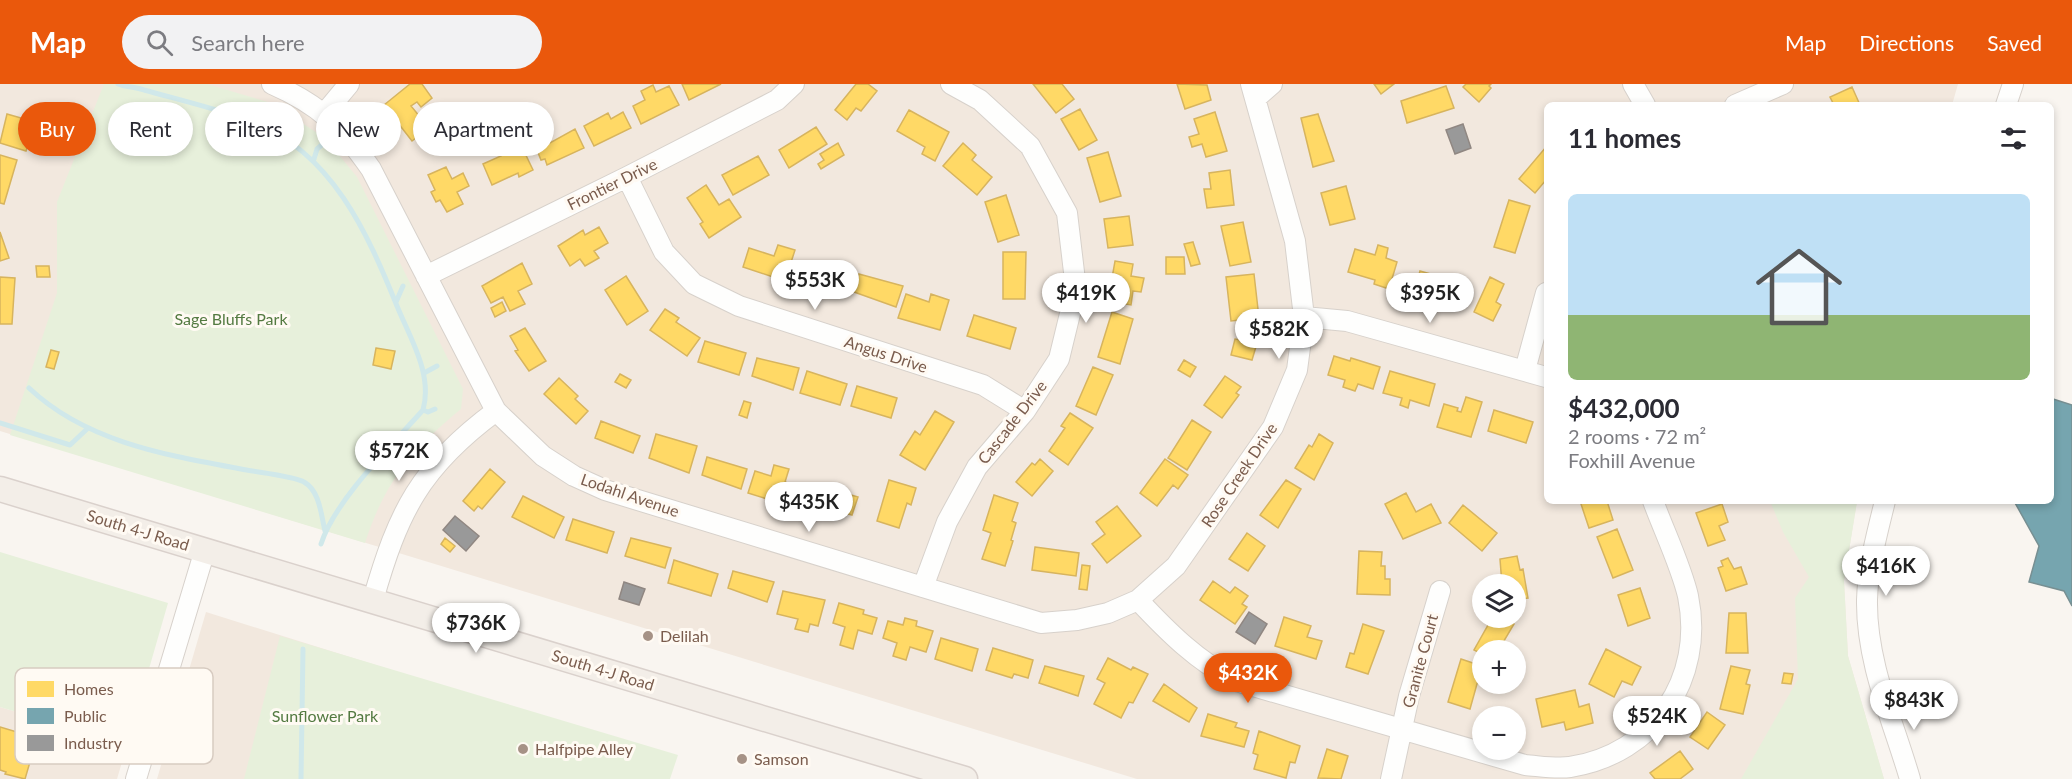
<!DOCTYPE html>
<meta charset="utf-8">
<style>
:root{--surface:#fff;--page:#f2f2f3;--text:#2b2b33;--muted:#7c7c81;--line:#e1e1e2;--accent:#ea580c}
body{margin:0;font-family:Lato,sans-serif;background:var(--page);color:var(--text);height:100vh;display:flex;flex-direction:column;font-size:22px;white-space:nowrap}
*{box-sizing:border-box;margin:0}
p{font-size:20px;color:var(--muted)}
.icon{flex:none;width:33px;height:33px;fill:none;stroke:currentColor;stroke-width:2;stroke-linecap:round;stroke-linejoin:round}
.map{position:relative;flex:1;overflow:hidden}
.drawer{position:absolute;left:1544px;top:18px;width:510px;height:402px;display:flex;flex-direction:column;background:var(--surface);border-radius:9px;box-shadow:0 3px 9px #0003}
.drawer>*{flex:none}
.banner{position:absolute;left:18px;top:18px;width:570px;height:54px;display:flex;gap:12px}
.tools{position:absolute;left:1472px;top:490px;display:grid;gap:12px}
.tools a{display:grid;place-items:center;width:54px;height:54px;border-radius:50%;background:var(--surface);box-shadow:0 3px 9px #0003;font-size:30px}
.price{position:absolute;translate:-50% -51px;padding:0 14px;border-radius:21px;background:#fff;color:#222;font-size:20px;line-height:39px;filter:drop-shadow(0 2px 3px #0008)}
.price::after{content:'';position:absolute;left:50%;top:36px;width:18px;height:14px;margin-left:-9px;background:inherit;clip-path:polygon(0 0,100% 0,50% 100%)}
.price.on{background:var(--accent);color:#fff}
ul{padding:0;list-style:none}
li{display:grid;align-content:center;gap:12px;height:318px;padding:0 24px}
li+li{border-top:2px solid var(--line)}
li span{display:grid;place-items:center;height:186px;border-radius:9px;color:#555}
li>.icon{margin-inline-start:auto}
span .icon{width:108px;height:108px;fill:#fffc;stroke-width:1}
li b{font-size:26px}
h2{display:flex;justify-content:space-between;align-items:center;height:72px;padding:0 24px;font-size:26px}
.tag{padding:0 21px;border-radius:27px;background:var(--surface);box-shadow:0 3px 9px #0003;font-size:21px;line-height:54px}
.tag.on{background:var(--accent);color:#fff}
header{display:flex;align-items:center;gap:36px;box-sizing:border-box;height:84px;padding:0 30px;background:var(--accent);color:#fff}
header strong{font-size:28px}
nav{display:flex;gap:33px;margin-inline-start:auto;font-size:21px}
.search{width:420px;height:54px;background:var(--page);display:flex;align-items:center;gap:15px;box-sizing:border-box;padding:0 21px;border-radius:33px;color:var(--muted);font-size:22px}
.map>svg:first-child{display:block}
.residential{fill:#f2e8de;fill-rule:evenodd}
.green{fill:#e7f0db}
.homes{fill:#ffd966;stroke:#d7b45e;stroke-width:1.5}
.public{fill:#76a5af;stroke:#778f92;stroke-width:1.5}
.industry{fill:#999;stroke:#908782;stroke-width:1.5}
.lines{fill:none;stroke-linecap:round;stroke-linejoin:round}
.stream{stroke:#d0e8ea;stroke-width:5}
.minor-casing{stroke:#d7d1cb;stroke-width:22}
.major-casing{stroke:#dad1cc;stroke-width:27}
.minor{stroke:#fefefd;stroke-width:20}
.major{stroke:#f3eee8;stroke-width:24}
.poi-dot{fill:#a69286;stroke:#fffaf3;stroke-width:2}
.labels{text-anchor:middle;stroke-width:6;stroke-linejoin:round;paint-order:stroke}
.street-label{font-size:16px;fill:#7a5c4d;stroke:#fffaf3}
.park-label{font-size:16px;fill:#537a41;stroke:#fffaf3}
.poi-label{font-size:16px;fill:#7a5c4d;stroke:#fffaf3;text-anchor:start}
.key{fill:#fffaf3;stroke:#d7cbc1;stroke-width:1.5}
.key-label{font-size:16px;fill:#7a5c4d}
</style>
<header>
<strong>Map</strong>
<div class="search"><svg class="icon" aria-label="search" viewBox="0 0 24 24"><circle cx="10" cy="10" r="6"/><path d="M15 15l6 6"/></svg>Search here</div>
<nav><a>Map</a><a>Directions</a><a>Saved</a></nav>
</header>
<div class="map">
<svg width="2072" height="695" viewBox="0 0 2072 695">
<rect width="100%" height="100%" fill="#f9f5f0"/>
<path class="residential" d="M0,0H1958L1952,21H1546V417H1857L1844,497L1848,572L1884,695H1137L0,347ZM1482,501H1515V534H1482ZM1482,567H1515V600H1482ZM1482,633H1515V666H1482Z
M206,528L465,609L440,695H157Z
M0,623L127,661L117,695H0Z"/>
<path class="green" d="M104,0H207L271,19L325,54L357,93L463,305L461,325C413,364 384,399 365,459L10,351L57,209V118Z
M1770,417L1857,418L1844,497L1848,572L1884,695H1741L1798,595L1795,514L1809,493L1783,448Z
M0,468L168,519L127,661L0,623Z
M280,552L678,671L670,695H244Z"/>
<path class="homes" d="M410,0H422L432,14L421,23L417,18L411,22L429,44L412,57L384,21Z
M682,0H721L689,16Z
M856,0H868L877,7L861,27L856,24L847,36L835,26Z
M1033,0H1062L1074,15L1056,29Z
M1177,0L1207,1L1211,16L1185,25Z
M1374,0H1394L1381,10Z
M1466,0H1491L1489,2L1491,4L1479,18L1463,3Z
M653,1L656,8L669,2L679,21L641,40L633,22L645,16L641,7Z
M1446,2L1454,24L1407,39L1401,17Z
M1852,3L1860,21H1834L1830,13Z
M467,20L475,37L456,47L447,30Z
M1080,25L1097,56L1079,66L1061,35Z
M909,26L949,48L935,77L922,70L925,63L897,47Z
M623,28L631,44L594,62L584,42L608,29L611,35Z
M1215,28L1227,67L1206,73L1202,60L1192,63L1189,53L1199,50L1194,35Z
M7,30L35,38L26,67L0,59Z
M1318,30L1334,77L1313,83L1301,34Z
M816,43L827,60L789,84L779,66Z
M575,45L584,64L547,81L545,75L541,76L537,66Z
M509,58L513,65L521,61L533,86L519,93L518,89L492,101L483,80L501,72L497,64Z
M838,59L844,71L821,85L818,80L824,76L820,70Z
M963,59L976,71L972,76L992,93L977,111L943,82Z
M1546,63V96L1535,109L1519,95Z
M1108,68L1121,112L1100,118L1087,74Z
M0,71L17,76L4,120L0,119Z
M758,72L769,91L733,111L722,91Z
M446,83L452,95L463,89L469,102L457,108L463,120L447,128L440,116L436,118L431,108L435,106L428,91Z
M1230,86L1234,121L1207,124L1204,105H1211L1209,89Z
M706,101L719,121L729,115L741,133L709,154L700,140L703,138L687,114Z
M1346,102L1355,135L1330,141L1321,109Z
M1006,111L1019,151L998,158L985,118Z
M1509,116L1530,122L1515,169L1494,163Z
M1129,132L1133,161L1108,164L1104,135Z
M1243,138L1251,178L1230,182L1221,142Z
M599,143L608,159L594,167L599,174L585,182L580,175L570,182L558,162L583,146L585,151Z
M0,148L9,174L0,177Z
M1193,158L1200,180L1191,182L1184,160Z
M778,161L795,166L785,197L743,183L749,164L774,172Z
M1378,161L1388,164L1386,174L1397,178L1389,205L1374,200L1375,196L1348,188L1355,165L1375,171Z
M1003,168H1026L1025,215H1003Z
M1166,173H1184L1185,190H1166Z
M1115,177L1133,180L1131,192L1144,194L1141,208L1133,207L1131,221L1108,217Z
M522,179L532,200L518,207L525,220L510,227L503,213L491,219L482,202Z
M804,179L845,192L838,214L797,201Z
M36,182H49L50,193H37Z
M1420,187L1452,196L1444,221L1413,212Z
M859,190L903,202L896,223L854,208Z
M1254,190L1259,234L1231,237L1226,193Z
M626,192L648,227L627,241L605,206Z
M0,193L15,194L12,240H0Z
M1490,193L1504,200L1496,218L1501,221L1493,237L1474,228Z
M906,210L929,218L931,210L949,216L940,246L898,234Z
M502,218L506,227L495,233L491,224Z
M665,225L679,234L676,238L700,254L687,272L650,246Z
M1112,228L1133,235L1120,280L1098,273Z
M974,231L1016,244L1010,265L967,252Z
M525,244L546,277L529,287L515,267L518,266L510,252Z
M1244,245L1260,249L1252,276L1231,271L1235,255L1241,256Z
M705,257L746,269L739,291L698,278Z
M376,264L395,267L391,285L373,281Z
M51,266L59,268L54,285L46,283Z
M1334,272L1350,277L1351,274L1380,283L1373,305L1358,300L1355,307L1343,303L1345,296L1328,291Z
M757,274L799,284L793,306L752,292Z
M1184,276L1196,283L1190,293L1178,286Z
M1093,283L1113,291L1096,331L1076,322Z
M807,287L847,300L840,321L800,309Z
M1390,287L1435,300L1429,322L1410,316L1408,324L1400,321L1402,314L1383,309Z
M620,290L631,296L626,304L615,298Z
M1225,292L1241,303L1236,309L1239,311L1222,334L1204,321Z
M559,294L578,312L575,315L588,327L576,340L544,310Z
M857,302L897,314L891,334L851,322Z
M1466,313L1482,318L1471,353L1437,343L1444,320L1458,324L1457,327L1461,328Z
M744,317L751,319L747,334L739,331Z
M1494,326L1533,338L1526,359L1488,347Z
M935,327L954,338L925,386L900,371L915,347L920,351Z
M1070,329L1093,344L1068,381L1049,367L1065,344L1061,342Z
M1192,336L1211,348L1187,386L1168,374Z
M601,337L640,352L633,369L595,354Z
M656,350L697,362L689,389L649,374Z
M1319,350L1333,359L1314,396L1295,384L1309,361L1312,363Z
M707,373L747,385L741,405L702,391Z
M1040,375L1053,387L1032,412L1016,398L1032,379L1035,381Z
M1165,375L1188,391L1178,405L1173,401L1157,422L1140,409Z
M774,381L789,385L785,398L799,403L793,423L748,409L755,387L771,392Z
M490,385L505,398L482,425L478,422L474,427L463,417Z
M889,396L916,404L911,421L907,419L899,444L877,437Z
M1286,396L1301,405L1278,444L1260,431Z
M832,400L842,403L841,408L858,413L852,431L811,420L816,405L829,409Z
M1406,409L1416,428L1431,420L1441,439L1403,455L1385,420Z
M994,411L1018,419L1012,437L1016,439L1011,456L1013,457L1005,482L982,475L991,449L983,446Z
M523,412L564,433L554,454L512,433Z
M1580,417H1607L1613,436L1589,444Z
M1722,420L1728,438L1719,442L1725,456L1708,462L1696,429Z
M1463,421L1497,449L1482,467L1449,439Z
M1117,422L1141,452L1107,479L1092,460L1105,450L1096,438Z
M573,435L614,448L607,469L566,456Z
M1617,445L1633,486L1613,494L1597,453Z
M1247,449L1265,462L1248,487L1229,475Z
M445,454L455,462L450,468L441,460Z
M631,454L671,464L665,484L625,472Z
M1035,463L1079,469L1076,492L1032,486Z
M1359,467L1382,468L1381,482H1385V495H1390V511L1357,510Z
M1517,472L1520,486L1523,485L1528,514L1515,516V501H1502L1500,475Z
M1728,474L1734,485L1741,483L1747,500L1726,507L1718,484L1723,482L1721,477Z
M674,476L718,490L711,512L668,499Z
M1082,481L1090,482L1087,506L1079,505Z
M733,487L774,498L767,518L728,504Z
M1213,497L1230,509L1235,503L1248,512L1242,520L1247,523L1235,540L1200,516Z
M1640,504L1650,534L1628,542L1618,511Z
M783,507L825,516L818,542L810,540L808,548L795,545L798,535L777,530Z
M839,519L864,526L863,530L877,534L872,550L858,546L853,565L840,561L845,543L833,539Z
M1729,529H1746L1748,569H1726Z
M1284,533L1311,542L1307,553L1322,557L1316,575L1275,562Z
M905,534L917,537L916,542L933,547L926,568L910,563L906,576L893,572L897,559L883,554L888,537L903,541Z
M1492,534H1503L1514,540L1498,567H1482V570L1474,566Z
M1363,540L1384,547L1368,590L1346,583L1350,569L1354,570Z
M941,554L978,565L972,587L935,575Z
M993,564L1033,576L1028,594L1014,590L1012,594L986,586Z
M1606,565L1641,583L1632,601L1622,597L1614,613L1589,600Z
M1108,574L1131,586L1133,583L1148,590L1133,619L1129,618L1121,634L1094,620L1105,599L1097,595Z
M1461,575L1482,582L1470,625L1448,618Z
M1045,582L1084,592L1078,612L1039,599Z
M1731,582L1750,586L1746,600L1750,601L1743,630L1720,625Z
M1784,589L1793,590L1791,600L1782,599Z
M1164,600L1197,624L1189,638L1153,617Z
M1575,606L1579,623L1589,620L1593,639L1566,646L1564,638L1542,643L1536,615Z
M1707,628L1725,641L1708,665L1690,653Z
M1208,630L1237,639L1235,643L1249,647L1244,663L1201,652Z
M0,643L37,654L25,695L5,690L6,688L0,686Z
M1259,647L1300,662L1295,679L1290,678L1286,694L1254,685L1258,671L1253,669Z
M1327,665L1348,672L1341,695L1318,694Z
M1680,667L1693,685L1680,695H1655L1650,689Z"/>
<path class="public" d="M2050,314L2072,321V522L2064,507L2029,498L2039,462L2014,417H2050Z"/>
<path class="industry" d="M1463,40L1471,64L1455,70L1446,46Z
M455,432L479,452L466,467L443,446Z
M624,498L645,505L639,521L619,515Z
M1249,528L1267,540L1255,560L1236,548Z"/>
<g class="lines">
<path class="stream" d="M118,0C125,3 136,3 144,6C180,16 218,25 253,38C332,69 367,148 397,222C410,254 433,290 423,326C392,361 335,416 321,460
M314,75L317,65L323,60
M396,218L403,202
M424,289L437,282
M29,304C86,358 166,371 241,385C254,388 295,392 304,398C320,407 321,431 325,447
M423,326L428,328L435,325
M0,339L70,361L87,345
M301,695L303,565"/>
<g class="minor-casing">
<path id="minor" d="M272,0C320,21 341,42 371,85L496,327L543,372L574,392L605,406L1041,539L1077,536L1108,529L1138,516L1176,482L1273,343L1297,286L1304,233L1295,157L1251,0
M1633,0L1645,21
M1256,14L1272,0
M1735,21L1783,0
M2006,21L2013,0
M325,29L349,0
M627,93L664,168L694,200L739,222L983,301L1025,327
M426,192L627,93L777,16L794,0
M1304,233L1347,237L1546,293
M1525,286L1546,209
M1885,417C1877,450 1868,482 1867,516C1866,578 1893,637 1910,695
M923,503L947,438L977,383L1025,327L1059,275L1076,205L1067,129L1030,62L980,16L951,0
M373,516C398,428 420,383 496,327
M1138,516C1168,548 1197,577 1236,597L1525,681C1539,682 1556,685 1570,683C1654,670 1705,595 1688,512C1681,482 1664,447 1653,417
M136,695L205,466
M1391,695L1409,612L1440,507"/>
</g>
<g class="major-casing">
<path id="major" d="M0,405L965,695"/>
</g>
<use href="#minor" class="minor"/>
<use href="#major" class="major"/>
</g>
<g class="poi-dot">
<circle cx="648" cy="552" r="6"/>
<circle cx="523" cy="665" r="6"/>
<circle cx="742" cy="675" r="6"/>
</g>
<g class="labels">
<g class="street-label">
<text transform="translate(612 100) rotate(-26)" y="6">Frontier Drive</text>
<text transform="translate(886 270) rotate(18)" y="6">Angus Drive</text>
<text transform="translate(1012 338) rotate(-52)" y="6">Cascade Drive</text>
<text transform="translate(1239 391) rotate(-56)" y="6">Rose Creek Drive</text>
<text transform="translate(630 411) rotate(19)" y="6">Lodahl Avenue</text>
<text transform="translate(138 446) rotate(17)" y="6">South 4-J Road</text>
<text transform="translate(1420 577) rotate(-75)" y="6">Granite Court</text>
<text transform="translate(603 586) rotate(17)" y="6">South 4-J Road</text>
</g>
<g class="park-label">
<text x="231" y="241">Sage Bluffs Park</text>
<text x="325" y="638">Sunflower Park</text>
</g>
<g class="poi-label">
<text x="660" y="558">Delilah</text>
<text x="535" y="671">Halfpipe Alley</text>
<text x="754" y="681">Samson</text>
</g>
</g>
<rect x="15" y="584" width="198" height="96" rx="9" class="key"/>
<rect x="27" y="597" width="27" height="16" fill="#ffd966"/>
<rect x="27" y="624" width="27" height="16" fill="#76a5af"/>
<rect x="27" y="651" width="27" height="16" fill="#999"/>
<g class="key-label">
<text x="64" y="611">Homes</text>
<text x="64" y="638">Public</text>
<text x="64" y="665">Industry</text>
</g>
</svg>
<div class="tools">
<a><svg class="icon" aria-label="layers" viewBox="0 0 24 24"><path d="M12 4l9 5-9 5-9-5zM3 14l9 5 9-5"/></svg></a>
<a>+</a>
<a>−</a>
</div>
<b class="price" style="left:815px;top:227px">$553K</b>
<b class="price" style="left:1086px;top:240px">$419K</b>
<b class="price" style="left:1430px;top:240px">$395K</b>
<b class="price" style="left:1279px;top:276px">$582K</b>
<b class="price" style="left:399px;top:398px">$572K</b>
<b class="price" style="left:809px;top:449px">$435K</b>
<b class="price" style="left:1886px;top:513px">$416K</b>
<b class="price" style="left:476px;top:570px">$736K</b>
<b class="price on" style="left:1248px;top:620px">$432K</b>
<b class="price" style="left:1914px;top:647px">$843K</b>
<b class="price" style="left:1657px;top:663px">$524K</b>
<div class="banner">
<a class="tag on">Buy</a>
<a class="tag">Rent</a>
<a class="tag">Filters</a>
<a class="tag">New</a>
<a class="tag">Apartment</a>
</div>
<section class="drawer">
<h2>11 homes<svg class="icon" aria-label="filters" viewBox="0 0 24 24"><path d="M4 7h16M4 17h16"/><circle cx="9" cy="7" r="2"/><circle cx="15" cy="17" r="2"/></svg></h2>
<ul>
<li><span style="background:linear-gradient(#bfe0f5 65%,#8fb573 0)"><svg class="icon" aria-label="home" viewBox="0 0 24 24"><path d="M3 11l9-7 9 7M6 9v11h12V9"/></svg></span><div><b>$432,000</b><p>2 rooms · 72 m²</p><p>Foxhill Avenue</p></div></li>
</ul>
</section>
</div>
